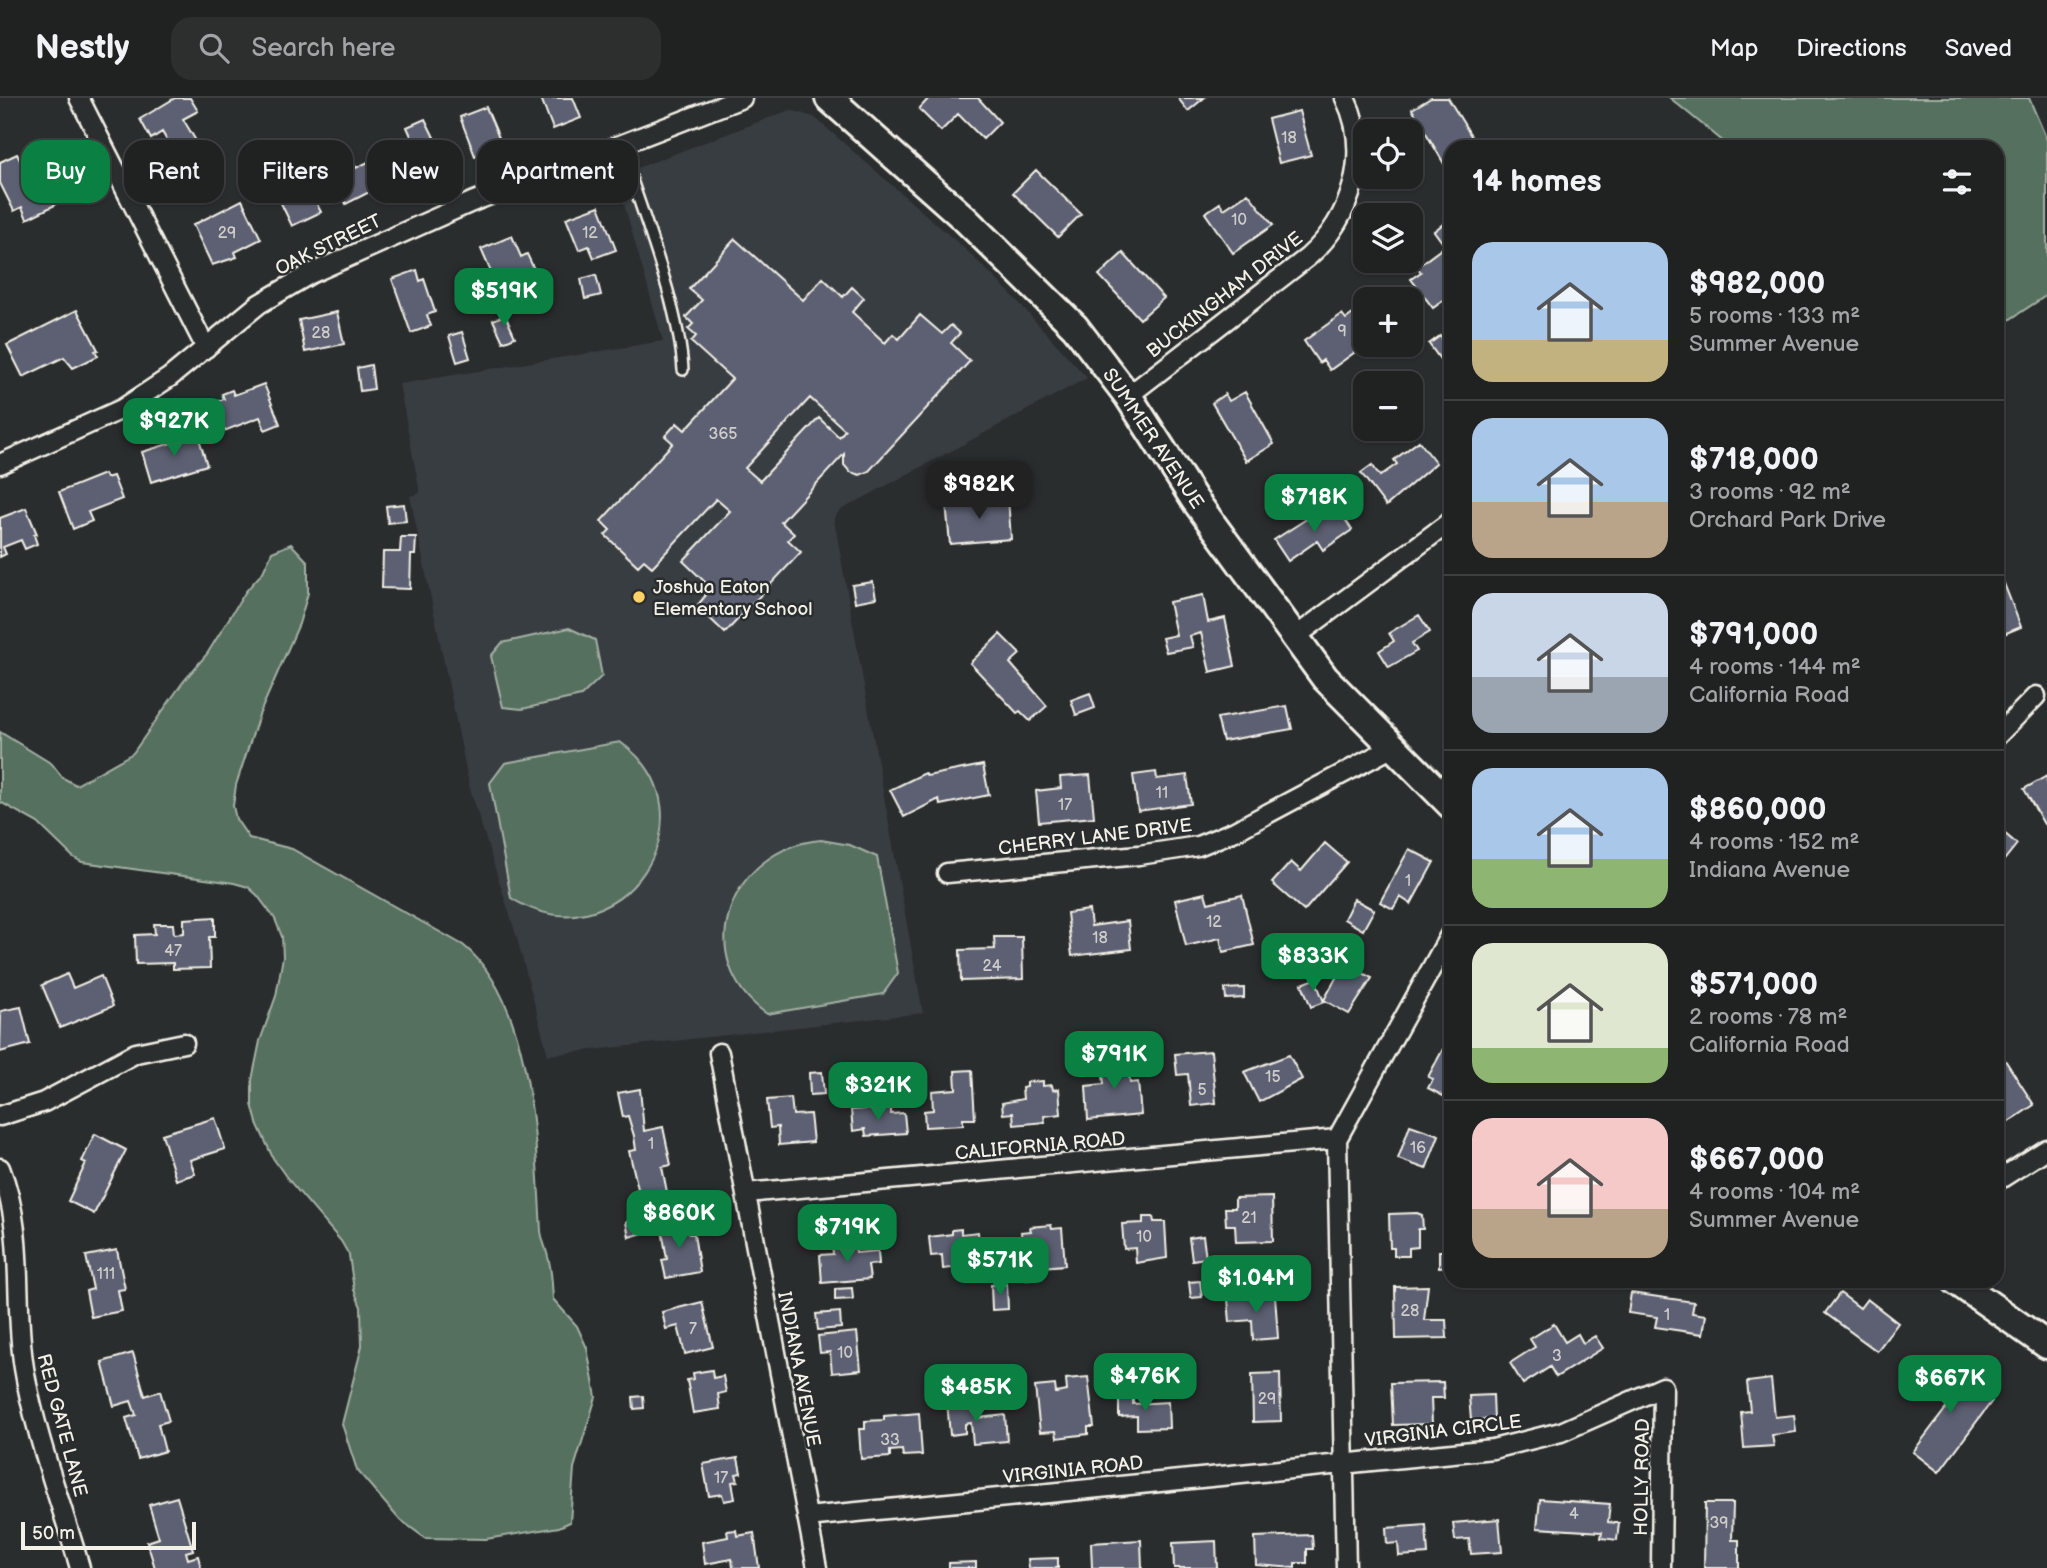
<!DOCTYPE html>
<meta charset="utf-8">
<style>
:root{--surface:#202222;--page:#2d2f2f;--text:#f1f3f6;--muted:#a2a4a5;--line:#3d3f40;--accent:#0b8043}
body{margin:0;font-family:"Balsamiq Sans",sans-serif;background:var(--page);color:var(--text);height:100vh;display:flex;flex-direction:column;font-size:26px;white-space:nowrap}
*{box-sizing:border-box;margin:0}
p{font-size:23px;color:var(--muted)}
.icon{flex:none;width:38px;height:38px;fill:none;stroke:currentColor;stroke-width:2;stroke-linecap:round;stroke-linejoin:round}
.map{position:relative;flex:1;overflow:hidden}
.panel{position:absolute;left:1444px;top:42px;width:560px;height:1148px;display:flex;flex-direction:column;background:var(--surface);border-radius:21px;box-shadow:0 2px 5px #0004,0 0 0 2px var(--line)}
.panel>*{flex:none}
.hud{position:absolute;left:21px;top:42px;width:665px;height:63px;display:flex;gap:14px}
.tools{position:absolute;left:1353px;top:21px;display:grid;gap:14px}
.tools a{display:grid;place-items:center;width:70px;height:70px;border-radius:14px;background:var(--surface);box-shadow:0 2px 5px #0004,0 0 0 2px var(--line);font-size:35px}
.scale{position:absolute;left:21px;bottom:18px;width:175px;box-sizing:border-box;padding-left:7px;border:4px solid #f4f1e8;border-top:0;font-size:19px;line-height:24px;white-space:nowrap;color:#f4f1e8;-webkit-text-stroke:5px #2a2d2e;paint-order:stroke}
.price{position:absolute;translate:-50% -60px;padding:0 16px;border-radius:14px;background:var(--accent);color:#fff;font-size:23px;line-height:46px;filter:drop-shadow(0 2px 4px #0008)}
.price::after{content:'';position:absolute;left:50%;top:42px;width:21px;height:16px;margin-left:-10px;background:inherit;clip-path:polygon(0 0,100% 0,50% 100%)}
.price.on{background:#222;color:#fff}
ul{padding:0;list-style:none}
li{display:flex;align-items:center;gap:21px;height:175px;padding:0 28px}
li+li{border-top:2px solid var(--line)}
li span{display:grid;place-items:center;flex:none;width:196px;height:140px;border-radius:21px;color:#555}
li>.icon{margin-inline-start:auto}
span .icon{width:84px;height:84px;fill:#fffc;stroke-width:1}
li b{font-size:30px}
h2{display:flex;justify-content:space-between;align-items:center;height:84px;padding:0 28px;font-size:30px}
.chip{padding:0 24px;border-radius:21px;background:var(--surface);box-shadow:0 2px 5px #0004,0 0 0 2px var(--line);font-size:24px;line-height:63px}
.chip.on{background:var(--accent);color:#fff}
header{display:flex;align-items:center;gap:42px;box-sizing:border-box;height:98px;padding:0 35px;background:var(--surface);border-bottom:2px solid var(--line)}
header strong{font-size:33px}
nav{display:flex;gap:38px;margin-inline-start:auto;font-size:24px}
.search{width:490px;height:63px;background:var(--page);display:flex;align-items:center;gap:18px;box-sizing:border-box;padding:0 24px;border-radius:21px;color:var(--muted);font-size:26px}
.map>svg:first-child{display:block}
.built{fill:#393c42}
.green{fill:#55705f;stroke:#a4b0a4;stroke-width:2}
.building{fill:#5c6072;stroke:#f4f1e8;stroke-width:2;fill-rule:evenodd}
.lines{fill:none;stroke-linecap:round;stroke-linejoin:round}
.lane-casing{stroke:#f4f1e8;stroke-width:14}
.street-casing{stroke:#f4f1e8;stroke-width:23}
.secondary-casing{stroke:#f4f1e8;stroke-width:32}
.lane{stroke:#2a2d2e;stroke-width:9}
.street{stroke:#2a2d2e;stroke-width:18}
.secondary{stroke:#2a2d2e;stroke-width:26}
.poi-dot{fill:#ffd166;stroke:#2a2d2e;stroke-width:2.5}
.labels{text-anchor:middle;stroke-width:5;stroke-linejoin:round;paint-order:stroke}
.number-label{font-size:16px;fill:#cecdca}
.street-label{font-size:19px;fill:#f4f1e8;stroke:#2a2d2e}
.poi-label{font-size:19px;fill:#f4f1e8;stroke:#2a2d2e;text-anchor:start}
</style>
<header>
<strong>Nestly</strong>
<div class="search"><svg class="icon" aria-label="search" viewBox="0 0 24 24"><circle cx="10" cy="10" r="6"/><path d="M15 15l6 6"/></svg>Search here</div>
<nav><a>Map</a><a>Directions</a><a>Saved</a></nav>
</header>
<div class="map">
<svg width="2047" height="1470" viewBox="0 0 2047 1470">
<rect width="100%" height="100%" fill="#2a2d2e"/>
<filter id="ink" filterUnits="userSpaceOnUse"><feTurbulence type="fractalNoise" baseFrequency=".0143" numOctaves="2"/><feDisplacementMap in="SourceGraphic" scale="14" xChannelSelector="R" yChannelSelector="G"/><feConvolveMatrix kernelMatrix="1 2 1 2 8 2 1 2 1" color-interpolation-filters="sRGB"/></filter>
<g filter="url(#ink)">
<path class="built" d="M790,12L814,19L965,151L1010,195L1087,280L839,413L834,421L923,915L548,957L517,840L470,691L410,398L420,395L399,286L663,243L616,78Z"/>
<path class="green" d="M1670,0H2029L2047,42V197L1997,230V49H1730Z
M291,446L308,464V495L299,526L259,617L236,687L233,708L236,721L249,740L292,751L463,847C534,904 536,1049 541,1133C542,1142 546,1150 548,1159C552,1173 552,1187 553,1201L577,1228L587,1250L596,1299L574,1370L570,1424L559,1429L486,1441L425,1440L398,1420L357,1372L342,1326L362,1248L361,1209L354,1192L349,1157L341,1143L287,1080L273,1060L257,1025L252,1006V982L260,943L276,898L283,859L282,839L275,821L257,797L248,789L234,785L82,764L73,759L38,725L0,704V634L52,666L63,680L76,687L133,655L183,584L207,556L246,493L263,474L272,454Z
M569,530L595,542L602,578L581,598L522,611L503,609L491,558L502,545Z
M620,644C722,714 619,869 511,800L490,685L505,665Z
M821,742L850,747L877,759L898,875L883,896L767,916C688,861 730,750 821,742Z"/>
<path class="building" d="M175,0H190L198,13L183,21L202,53L180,65L162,34L151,41L140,21Z
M541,0H573L581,20L553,31Z
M929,0H978L1000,24L983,41L958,16L941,33L919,11Z
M1178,0H1204L1188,13Z
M1431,0H1448L1478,49H1451V66L1446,69L1412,11Z
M486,9L502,47L475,58L460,19Z
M1299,13L1311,57L1279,65L1268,21Z
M425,21L447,66L417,80L403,52L415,47L407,29Z
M348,54L356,70L368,64L381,88L346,106L334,83L341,79L332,62Z
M17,56L27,76L37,72L55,107L27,121L22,109L14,113L0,85V64Z
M1036,72L1081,116L1058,139L1013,95Z
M307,87L321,114L292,128L279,101Z
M1248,95L1273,127L1233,155L1205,115L1220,105L1224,111Z
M242,102L261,141L235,154L237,159L212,167L193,127Z
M599,108L616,152L594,160L589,148L579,152L566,120Z
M1451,120V197L1433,210L1411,181L1421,174L1417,169L1445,148L1434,133Z
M512,138L521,159L527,156L541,186L515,198L514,194L507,196L503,185L497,188L481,151Z
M735,141L803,202L823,180L843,199L852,189L864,200L852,214L885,245L893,236L899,241L920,217L942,236L951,227L960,235L951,245L970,263L869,373L860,377L850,374L844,367V356L781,424L794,436L788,442L801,454L725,535L697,508L706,497L699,491L705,484L683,463L730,413L716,401L652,469L644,462L638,468L605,437L610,432L601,423L673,345L665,338L677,325L685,332L732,281L691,244L696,238L688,231L693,226L686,219L702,202L689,191ZM810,300L845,332L839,339L819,320L760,383L745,370Z
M1123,155L1164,200L1140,221L1099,177Z
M417,172L420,183L424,181L435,214L427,217L431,228L411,235L392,181Z
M596,177L601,197L585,201L581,181Z
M1364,208L1365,247L1330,272L1323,262L1319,265L1304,243L1342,216L1346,221Z
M77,212L98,252L95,253L98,258L73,270L64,259L23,279L7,247Z
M337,214L344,246L305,254L299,222Z
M505,217L515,239L503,244L493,222Z
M462,234L470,260L457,264L449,238Z
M1440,238L1451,253L1440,261L1429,246Z
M371,267L374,291L360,293L357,270Z
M264,286L280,326L265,332L260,319L224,333L213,305L224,301L222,296L232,292L234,297Z
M1245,294L1274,346L1246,363L1212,305L1225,296L1229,303Z
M198,337L207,367L151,384L142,354Z
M1419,343L1436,365L1386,408L1361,375L1372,367L1380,378L1397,366L1394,362Z
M104,376L106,380L113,378L122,401L88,414L92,423L73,431L59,394Z
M1008,400L1011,441L950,446L946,405Z
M404,406L406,423L388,425L386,408Z
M1337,409L1352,432L1323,452L1317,443L1288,463L1274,442L1308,420L1312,425Z
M26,410L37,436L34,437L37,446L25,451L21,442L3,449L6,456L0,459V420Z
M401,439H416L415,457H411L410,491L382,490L383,454H400Z
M2003,483L2021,529L1999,538L1997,536V486Z
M873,484L876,500L855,504L852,487Z
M1203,497L1208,524L1225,520L1235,568L1210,574L1201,535L1190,538L1193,549L1166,554L1162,540L1176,537L1169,504Z
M1419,517L1430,534L1412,545L1417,553L1389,569L1379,553L1394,543L1389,535Z
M1000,536L1020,556L1010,565L1047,608L1030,623L1020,613L1017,615L970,565Z
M1090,595L1095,610L1076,617L1071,602Z
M1287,608L1292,631L1223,643L1217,620Z
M983,667L989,697L940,707L939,701L904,719L890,692L925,675L927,678Z
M1156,674L1157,681L1187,677L1191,706L1138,713L1133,677Z
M1090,677L1094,719L1039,724L1036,693L1061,690L1060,679Z
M2047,678V724L2044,726L2024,691Z
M1997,729L2017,746L1997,771Z
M1325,745L1347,764L1304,813L1272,785L1291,764L1301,773Z
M1409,751L1434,764L1411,806L1400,799L1393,811L1380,804Z
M1205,795L1208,805L1242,797L1254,847L1223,854L1220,840L1186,848L1175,802Z
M1354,801L1374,812L1363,832L1344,821Z
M1089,812L1091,828L1128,823L1131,851L1072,858L1067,815Z
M215,819V839H209L210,870L173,871V865L136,866L135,837L155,836L154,826H173L174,836L184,835V821Z
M994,839H1022L1023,881L961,883L960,852L995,851Z
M1344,865L1372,880L1349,916L1324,902Z
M67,876L73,890L101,878L113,908L60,930L42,887Z
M1315,881L1324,904L1311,909L1302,886Z
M1244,890V900L1226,901L1225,891Z
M21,909L30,946L0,954L1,913Z
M1127,950L1130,985L1138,984L1141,1017L1088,1022L1086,988L1104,986L1103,976L1110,975L1108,952Z
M1443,951L1451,955V991L1445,999L1428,990L1433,981L1428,979Z
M1211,953L1216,1005L1191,1008L1188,976L1177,977L1175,956Z
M1289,957L1302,981L1259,1004L1244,974Z
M2005,962L2034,1007L2001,1029L1997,1023V967Z
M972,972L975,1021H963V1027L925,1029L924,1013L933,1012L932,993L956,991L955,973Z
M822,974L824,996L810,997L809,975Z
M1043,983V988L1052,987L1053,992L1059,991L1061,1016L1044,1018L1045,1024L1014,1027L1013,1015L1003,1016L1002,1005L1023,1001L1022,990L1027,989V984Z
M640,991L644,1033L663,1029L671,1067L662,1069L667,1094L640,1099L629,1053L636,1052L634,1038L628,1018L623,1019L618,995Z
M791,1000L793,1017L810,1016L813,1044L779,1047L778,1029L770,1030L767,1002Z
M891,1009V1016L904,1015L906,1035L866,1038L865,1031L853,1033L851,1012Z
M215,1020L225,1051L190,1062L195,1076L176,1082L162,1036Z
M1410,1027L1439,1037L1426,1071L1398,1061Z
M95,1036L126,1052L94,1116L68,1103L86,1065L82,1063Z
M1272,1099L1273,1143L1236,1144L1235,1127H1226L1225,1110H1235V1100Z
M1417,1115L1422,1117L1423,1131H1418V1149L1409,1150V1158H1394V1150H1390L1389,1116Z
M1143,1119H1153L1154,1124H1165L1167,1160L1136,1165L1135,1150L1124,1151L1122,1126L1143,1125Z
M643,1120L647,1134L629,1139L626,1124Z
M687,1121L689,1136H694L700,1174L666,1180L662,1162L667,1161L661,1126Z
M1051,1127L1052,1131L1062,1130L1065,1167L1041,1169L1042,1180L1025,1181L1021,1134L1031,1133L1030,1129Z
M961,1131V1136L978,1134L981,1167L943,1171L942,1157L931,1158L929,1139L952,1136V1132Z
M1203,1138L1206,1160L1192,1162L1189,1140Z
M855,1145L856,1155L878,1153L879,1166L868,1167L870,1181L822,1185L820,1157L833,1156L832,1147Z
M117,1152L125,1191L118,1192L122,1213L91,1219L86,1193L93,1191L86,1158Z
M1439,1153H1451V1168L1439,1169Z
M1200,1183L1202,1199L1191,1200L1189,1184Z
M1007,1186L1008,1211L992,1212L991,1187Z
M1428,1188L1424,1222H1446L1447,1240L1396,1241L1395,1189Z
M852,1190L853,1201L835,1202V1191Z
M1631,1195L1694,1204L1692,1215L1706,1217L1703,1236L1655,1229L1657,1219L1628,1215Z
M1840,1195L1860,1210L1867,1201L1898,1225L1877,1253L1825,1215Z
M1275,1197L1278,1240L1253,1242L1252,1222L1230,1224L1228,1201Z
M702,1204L713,1249L685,1256L678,1228L666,1231L662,1214Z
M840,1214L841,1230L818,1232L816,1216Z
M1554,1226L1565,1244L1578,1236L1583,1245L1595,1238L1603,1250L1556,1279L1550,1269L1523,1286L1510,1265L1535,1249L1530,1241Z
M857,1234L861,1272L832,1275L830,1254L820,1255L818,1238Z
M133,1255L145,1298L160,1293L169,1323L158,1326L165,1353L138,1361L126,1320L136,1317L131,1303L114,1308L102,1264Z
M1938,1263L1992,1303L1939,1374L1913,1354L1947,1309L1920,1288Z
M712,1272L713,1280L723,1278L726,1294L718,1296L720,1311L693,1315L687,1282L694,1281L693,1275Z
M1280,1275L1281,1323L1253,1324L1252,1276Z
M1088,1279L1094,1329H1088V1336L1057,1340L1056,1333L1040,1334L1035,1289L1055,1287L1056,1295L1067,1293L1066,1281Z
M1771,1281L1775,1319L1794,1317L1796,1334L1772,1337L1774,1348L1744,1350L1741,1314L1750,1313L1747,1284Z
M1443,1284L1444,1300H1431L1432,1326L1393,1327L1391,1285Z
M1119,1297H1133V1306L1168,1304L1169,1330L1137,1331V1318L1119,1319Z
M1493,1297L1494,1321L1471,1322L1469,1298Z
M643,1298L644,1310L634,1311L633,1299Z
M961,1301V1309L975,1308L977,1320L1005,1317L1007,1343L973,1346L971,1325L965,1326V1335L950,1337L947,1303Z
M919,1315L922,1357L903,1358L902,1352L890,1353V1359L861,1361L859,1331H865V1323L884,1322V1318Z
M738,1360L741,1375L736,1376L738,1383L732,1384L735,1401L724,1403L722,1396L709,1398L703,1366Z
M177,1399L193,1452L186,1454L188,1461L198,1458L201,1470H155L147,1444L159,1440L149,1407Z
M1540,1401L1610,1406L1608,1424L1619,1425L1617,1442L1601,1440L1602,1434L1537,1430Z
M1705,1405H1733L1732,1442H1739V1470H1704Z
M1499,1421L1502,1454L1471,1456L1469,1441L1455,1442L1453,1425Z
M1426,1427L1428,1456L1399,1458L1398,1445L1387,1446L1386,1430Z
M736,1432L737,1438L754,1435L759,1470H733L732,1461L705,1466L702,1444L728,1439L727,1433Z
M1312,1437L1313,1451H1307V1465H1295V1470L1256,1467L1255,1439Z
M1141,1442L1142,1470H1092L1091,1445Z
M1216,1443L1217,1470H1174L1173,1445Z
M1058,1460V1470H1029L1028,1461Z
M976,1464V1470H949V1465Z"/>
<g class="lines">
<g class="lane-casing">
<path id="lane" d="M621,48C641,114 679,205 683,272"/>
</g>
<g class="street-casing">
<path id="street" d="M79,0L206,250
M1128,298L1308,159C1352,120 1372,55 1345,0
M0,366L122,311L170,279L259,206L310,176L472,104L742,0
M1295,539L1451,423
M1997,638L2036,598
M947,775L1139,757L1198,748L1235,733L1391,650
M719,955L817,1470
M0,1018L44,1004L136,955L184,945
M0,1070C26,1135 13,1202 24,1270C35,1337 61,1404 80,1470
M1997,1083L2047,1051
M746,1095L1337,1041
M807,1419L1493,1351L1561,1334L1663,1289L1661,1470
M1346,1470L1337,1041L1451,835"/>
</g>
<g class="secondary-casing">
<path id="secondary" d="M829,0L965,121L1075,229L1128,298L1194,401L1325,580L1451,707
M1956,1183L2047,1247"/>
</g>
<use href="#lane" class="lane"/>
<use href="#street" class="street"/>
<use href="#secondary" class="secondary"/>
</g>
</g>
<circle class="poi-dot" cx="639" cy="499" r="7"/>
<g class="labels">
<g class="number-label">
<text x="1289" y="45">18</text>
<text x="1239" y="127">10</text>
<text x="227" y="140">29</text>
<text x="590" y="140">12</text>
<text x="1342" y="238">9</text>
<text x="321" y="240">28</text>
<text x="723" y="341">365</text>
<text x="1162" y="700">11</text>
<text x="1065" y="712">17</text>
<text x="1408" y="788">1</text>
<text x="1214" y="829">12</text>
<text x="1100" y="845">18</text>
<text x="173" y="858">47</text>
<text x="992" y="873">24</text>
<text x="1273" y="984">15</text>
<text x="1202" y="997">5</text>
<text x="651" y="1051">1</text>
<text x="1418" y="1055">16</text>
<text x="1249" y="1125">21</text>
<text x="1144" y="1144">10</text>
<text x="106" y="1181">111</text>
<text x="1410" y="1218">28</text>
<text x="1667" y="1222">1</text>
<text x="693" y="1236">7</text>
<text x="845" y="1260">10</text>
<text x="1557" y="1263">3</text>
<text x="1267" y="1306">29</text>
<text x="890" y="1347">33</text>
<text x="721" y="1385">17</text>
<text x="1574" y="1421">4</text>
<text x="1719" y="1430">39</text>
</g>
<g class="street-label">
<text transform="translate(328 146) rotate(-26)" y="7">OAK STREET</text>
<text transform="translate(1224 196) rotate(-38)" y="7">BUCKINGHAM DRIVE</text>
<text transform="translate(1154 340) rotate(56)" y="7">SUMMER AVENUE</text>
<text transform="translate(1095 738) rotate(-7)" y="7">CHERRY LANE DRIVE</text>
<text transform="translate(1040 1047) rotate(-5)" y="7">CALIFORNIA ROAD</text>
<text transform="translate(800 1271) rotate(79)" y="7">INDIANA AVENUE</text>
<text transform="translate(63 1327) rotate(75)" y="7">RED GATE LANE</text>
<text transform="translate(1443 1332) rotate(-7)" y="7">VIRGINIA CIRCLE</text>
<text transform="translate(1073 1371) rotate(-6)" y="7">VIRGINIA ROAD</text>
<text transform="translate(1641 1379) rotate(-89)" y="7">HOLLY ROAD</text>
</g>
<g class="poi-label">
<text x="653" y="495">Joshua Eaton<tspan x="653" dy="22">Elementary School</tspan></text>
</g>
</g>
</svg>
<div class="tools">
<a><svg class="icon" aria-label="locate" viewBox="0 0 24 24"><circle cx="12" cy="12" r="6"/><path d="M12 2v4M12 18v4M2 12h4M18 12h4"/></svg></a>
<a><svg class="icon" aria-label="layers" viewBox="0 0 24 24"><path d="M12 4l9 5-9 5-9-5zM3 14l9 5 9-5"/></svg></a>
<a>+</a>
<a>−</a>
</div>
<div class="scale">50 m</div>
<b class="price" style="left:504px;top:230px">$519K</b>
<b class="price" style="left:174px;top:360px">$927K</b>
<b class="price on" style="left:979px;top:423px">$982K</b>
<b class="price" style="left:1314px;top:436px">$718K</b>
<b class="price" style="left:1313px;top:895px">$833K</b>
<b class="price" style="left:1114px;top:993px">$791K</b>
<b class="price" style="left:878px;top:1024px">$321K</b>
<b class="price" style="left:679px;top:1152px">$860K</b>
<b class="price" style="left:847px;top:1166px">$719K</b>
<b class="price" style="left:1000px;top:1199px">$571K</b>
<b class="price" style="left:1256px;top:1217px">$1.04M</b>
<b class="price" style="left:1145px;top:1315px">$476K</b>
<b class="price" style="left:1950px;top:1317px">$667K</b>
<b class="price" style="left:976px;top:1326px">$485K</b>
<div class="hud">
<a class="chip on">Buy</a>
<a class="chip">Rent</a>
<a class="chip">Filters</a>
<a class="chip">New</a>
<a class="chip">Apartment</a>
</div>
<section class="panel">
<h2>14 homes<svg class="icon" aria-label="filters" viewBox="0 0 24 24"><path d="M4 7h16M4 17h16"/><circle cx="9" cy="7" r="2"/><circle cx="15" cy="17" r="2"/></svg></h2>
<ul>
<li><span style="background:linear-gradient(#a9c7e8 70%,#c2b280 0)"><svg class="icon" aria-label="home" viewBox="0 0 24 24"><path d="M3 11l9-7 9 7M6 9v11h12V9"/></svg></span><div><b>$982,000</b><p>5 rooms · 133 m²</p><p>Summer Avenue</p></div></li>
<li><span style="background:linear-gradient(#a9c7e8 60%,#b9a48a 0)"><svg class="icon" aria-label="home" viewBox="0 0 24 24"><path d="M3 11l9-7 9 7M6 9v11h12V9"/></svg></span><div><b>$718,000</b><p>3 rooms · 92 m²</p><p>Orchard Park Drive</p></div></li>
<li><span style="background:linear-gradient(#c9d6e8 60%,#9aa5b1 0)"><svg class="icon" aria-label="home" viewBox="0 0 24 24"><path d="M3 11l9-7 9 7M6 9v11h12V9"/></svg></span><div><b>$791,000</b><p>4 rooms · 144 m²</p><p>California Road</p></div></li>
<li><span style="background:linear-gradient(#a9c7e8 65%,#8fb573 0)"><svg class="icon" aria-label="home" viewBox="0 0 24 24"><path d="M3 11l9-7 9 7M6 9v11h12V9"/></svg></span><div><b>$860,000</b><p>4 rooms · 152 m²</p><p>Indiana Avenue</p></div></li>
<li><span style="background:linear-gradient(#dfe7d0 75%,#8fb573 0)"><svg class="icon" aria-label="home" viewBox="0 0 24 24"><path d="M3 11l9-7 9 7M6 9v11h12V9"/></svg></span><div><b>$571,000</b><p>2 rooms · 78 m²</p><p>California Road</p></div></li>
<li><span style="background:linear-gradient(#f6c9c9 65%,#b9a48a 0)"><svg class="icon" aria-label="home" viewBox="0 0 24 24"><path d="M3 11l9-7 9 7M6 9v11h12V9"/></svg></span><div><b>$667,000</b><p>4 rooms · 104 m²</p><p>Summer Avenue</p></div></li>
</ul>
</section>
</div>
